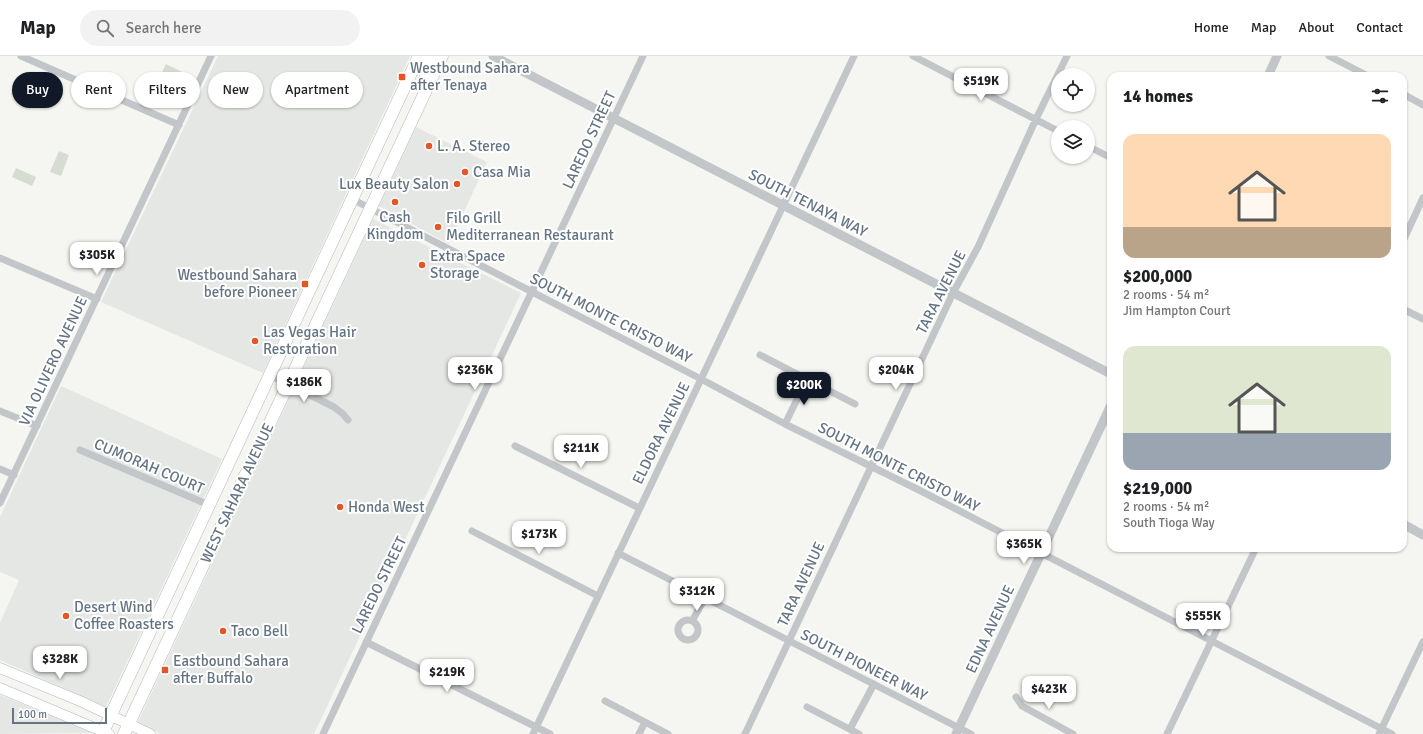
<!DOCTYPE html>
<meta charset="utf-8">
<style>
:root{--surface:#fff;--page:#f2f2f2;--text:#202124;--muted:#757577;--line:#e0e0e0;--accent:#111827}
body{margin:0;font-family:Signika,sans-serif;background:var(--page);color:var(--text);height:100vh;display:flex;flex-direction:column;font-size:15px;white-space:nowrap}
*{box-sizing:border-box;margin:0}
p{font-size:13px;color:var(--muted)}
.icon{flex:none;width:22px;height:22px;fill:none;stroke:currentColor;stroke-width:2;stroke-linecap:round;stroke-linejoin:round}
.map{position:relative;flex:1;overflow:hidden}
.sheet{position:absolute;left:1107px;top:16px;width:300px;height:480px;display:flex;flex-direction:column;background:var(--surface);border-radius:12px;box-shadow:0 1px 3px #0004}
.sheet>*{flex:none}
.hud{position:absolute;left:12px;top:16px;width:380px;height:36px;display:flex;gap:8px}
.buttons{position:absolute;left:1051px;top:12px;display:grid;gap:8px}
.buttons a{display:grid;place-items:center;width:44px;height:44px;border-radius:50%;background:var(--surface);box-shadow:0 1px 3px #0004;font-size:20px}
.scale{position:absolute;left:12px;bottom:10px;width:95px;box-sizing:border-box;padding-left:4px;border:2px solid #647482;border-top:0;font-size:11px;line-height:14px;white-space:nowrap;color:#647482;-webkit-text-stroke:3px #fff;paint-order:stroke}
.price{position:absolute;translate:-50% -34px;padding:0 9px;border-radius:8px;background:#fff;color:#222;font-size:13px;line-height:26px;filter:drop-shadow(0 1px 2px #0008)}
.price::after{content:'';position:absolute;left:50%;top:24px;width:12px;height:9px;margin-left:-6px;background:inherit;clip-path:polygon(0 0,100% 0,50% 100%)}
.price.on{background:var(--accent);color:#fff}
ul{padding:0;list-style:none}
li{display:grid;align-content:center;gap:8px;height:212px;padding:0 16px}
li span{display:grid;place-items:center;height:124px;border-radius:12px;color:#555}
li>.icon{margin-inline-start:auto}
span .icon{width:72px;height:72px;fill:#fffc;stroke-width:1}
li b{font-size:17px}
h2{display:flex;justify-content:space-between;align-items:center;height:48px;padding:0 16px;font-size:17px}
.tag{padding:0 14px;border-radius:18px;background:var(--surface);box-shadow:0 1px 3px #0004;font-size:14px;line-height:36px}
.tag.on{background:var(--accent);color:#fff}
header{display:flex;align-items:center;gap:24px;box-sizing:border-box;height:56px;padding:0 20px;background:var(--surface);border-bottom:1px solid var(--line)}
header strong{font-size:19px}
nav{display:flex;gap:22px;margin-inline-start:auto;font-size:14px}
.search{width:280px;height:36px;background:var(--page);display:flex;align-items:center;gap:10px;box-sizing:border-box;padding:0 14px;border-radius:22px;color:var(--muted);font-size:15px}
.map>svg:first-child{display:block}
.built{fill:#e5e7e5}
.green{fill:#d6dcd2}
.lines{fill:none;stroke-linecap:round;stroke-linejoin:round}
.secondary-casing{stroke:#b4b9be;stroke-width:11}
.primary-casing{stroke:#b5b9bd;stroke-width:13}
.minor{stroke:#c2c6c9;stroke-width:7}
.tertiary{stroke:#c2c6c9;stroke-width:9}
.secondary{stroke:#fff;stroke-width:10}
.primary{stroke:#fff;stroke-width:12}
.poi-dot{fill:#e25725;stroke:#fff;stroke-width:1.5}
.labels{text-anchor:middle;stroke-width:4;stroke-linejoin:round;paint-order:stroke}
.poi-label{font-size:15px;fill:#647482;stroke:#fff;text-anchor:start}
.street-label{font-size:15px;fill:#647482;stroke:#fff}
</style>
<header>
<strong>Map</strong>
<div class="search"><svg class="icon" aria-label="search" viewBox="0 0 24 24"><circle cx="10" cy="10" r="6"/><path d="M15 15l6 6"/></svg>Search here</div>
<nav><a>Home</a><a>Map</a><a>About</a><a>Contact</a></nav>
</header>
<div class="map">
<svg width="1423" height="678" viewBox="0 0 1423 678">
<rect width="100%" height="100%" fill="#f5f5f1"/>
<path class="built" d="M218,0H410L263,317L101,246Z
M416,71L487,106L449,188L379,150Z
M373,163L521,237L314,678H160L138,666Z
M61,330L222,403L106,651L0,604V567L19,524L0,516V461Z
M0,639L95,677L0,678Z"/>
<path class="green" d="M166,8L186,18L182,28L161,18Z
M59,95L69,99L61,120L50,116Z
M16,112L36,121L32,130L12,121Z"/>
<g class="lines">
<g class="secondary-casing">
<path id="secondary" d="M0,612L80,645L150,678
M0,632L109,678"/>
</g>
<g class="primary-casing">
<path id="primary" d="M425,25L428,5L431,0
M102,678L419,0
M124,678L442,0"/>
</g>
<path class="minor" d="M21,0L179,69
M913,0L1058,75
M1329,0L1368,20
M1403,38L1423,49
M1088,90L1111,102
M352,143L701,323L785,368L919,434L1392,678
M1403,185L1423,142
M0,202L97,243
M1403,253L1423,263
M760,299L855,348
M270,319L334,351L343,358L348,364
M0,355L37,370
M785,368L807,323
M515,390L639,452
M80,394L209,449
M0,413L14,419
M0,447L211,0
M472,475L598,540
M618,497L971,678
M678 574a10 10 0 1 1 20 0a10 10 0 1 1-20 0Z
M692,565L705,542
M366,586L550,678
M1016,641L1022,650L1073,678
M605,645L668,678
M807,651L859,678
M850,673L874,628
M323,678L643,0
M533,678L854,0
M639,678L645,666
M745,678L953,237L978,191L1036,63L1067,0
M1167,678L1256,492
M1379,678L1423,586"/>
<path class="tertiary" d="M493,0L1111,318
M1268,20L1277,0
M1403,468L1423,479
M956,678L1111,349"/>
<use href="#secondary" class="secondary"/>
<use href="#primary" class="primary"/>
</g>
<g class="poi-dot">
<rect x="398" y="17" width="8" height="8" rx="2"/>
<circle cx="429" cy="90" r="4"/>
<circle cx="465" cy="116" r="4"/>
<circle cx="457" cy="128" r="4"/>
<circle cx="395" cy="146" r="4"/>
<circle cx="438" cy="171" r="4"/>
<circle cx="422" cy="209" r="4"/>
<rect x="301" y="224" width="8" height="8" rx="2"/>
<circle cx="255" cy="285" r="4"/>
<circle cx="340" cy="451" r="4"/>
<circle cx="66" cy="560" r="4"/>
<circle cx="223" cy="575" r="4"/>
<rect x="161" y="610" width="8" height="8" rx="2"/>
</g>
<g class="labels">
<g class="poi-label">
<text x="410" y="17">Westbound Sahara<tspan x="410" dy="17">after Tenaya</tspan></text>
<text x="437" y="95">L. A. Stereo</text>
<text x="473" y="121">Casa Mia</text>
<text x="449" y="133" text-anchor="end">Lux Beauty Salon</text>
<text x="395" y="166" text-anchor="middle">Cash<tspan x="395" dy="17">Kingdom</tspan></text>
<text x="446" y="167">Filo Grill<tspan x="446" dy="17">Mediterranean Restaurant</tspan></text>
<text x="430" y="205">Extra Space<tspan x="430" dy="17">Storage</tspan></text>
<text x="297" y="224" text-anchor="end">Westbound Sahara<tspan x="297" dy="17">before Pioneer</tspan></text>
<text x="263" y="281">Las Vegas Hair<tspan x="263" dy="17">Restoration</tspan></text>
<text x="348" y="456">Honda West</text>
<text x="74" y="556">Desert Wind<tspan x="74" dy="17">Coffee Roasters</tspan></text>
<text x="231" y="580">Taco Bell</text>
<text x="173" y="610">Eastbound Sahara<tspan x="173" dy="17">after Buffalo</tspan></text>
</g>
<g class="street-label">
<text transform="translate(589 84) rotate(-65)" y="5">LAREDO STREET</text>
<text transform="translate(808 147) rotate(27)" y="5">SOUTH TENAYA WAY</text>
<text transform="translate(941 236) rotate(-63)" y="5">TARA AVENUE</text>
<text transform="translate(611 262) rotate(27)" y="5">SOUTH MONTE CRISTO WAY</text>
<text transform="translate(53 305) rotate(-65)" y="5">VIA OLIVERO AVENUE</text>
<text transform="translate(661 377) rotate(-64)" y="5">ELDORA AVENUE</text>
<text transform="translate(149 410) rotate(23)" y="5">CUMORAH COURT</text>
<text transform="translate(899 411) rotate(27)" y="5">SOUTH MONTE CRISTO WAY</text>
<text transform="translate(237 437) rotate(-65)" y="5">WEST SAHARA AVENUE</text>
<text transform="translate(801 528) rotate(-65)" y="5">TARA AVENUE</text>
<text transform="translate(379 529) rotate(-64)" y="5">LAREDO STREET</text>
<text transform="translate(990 573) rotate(-65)" y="5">EDNA AVENUE</text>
<text transform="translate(864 609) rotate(27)" y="5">SOUTH PIONEER WAY</text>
</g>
</g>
</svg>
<div class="buttons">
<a><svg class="icon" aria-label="locate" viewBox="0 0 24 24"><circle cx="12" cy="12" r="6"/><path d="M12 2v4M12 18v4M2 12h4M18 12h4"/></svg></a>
<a><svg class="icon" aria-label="layers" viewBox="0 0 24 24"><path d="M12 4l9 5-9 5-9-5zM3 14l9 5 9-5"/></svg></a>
</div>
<div class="scale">100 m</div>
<b class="price" style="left:981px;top:46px">$519K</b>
<b class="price" style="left:97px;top:220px">$305K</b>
<b class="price" style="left:475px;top:335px">$236K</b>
<b class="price" style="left:896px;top:335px">$204K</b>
<b class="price" style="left:304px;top:347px">$186K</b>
<b class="price on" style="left:804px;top:350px">$200K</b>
<b class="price" style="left:581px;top:413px">$211K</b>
<b class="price" style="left:539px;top:499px">$173K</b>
<b class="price" style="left:1024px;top:509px">$365K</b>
<b class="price" style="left:697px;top:556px">$312K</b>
<b class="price" style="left:1203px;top:581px">$555K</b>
<b class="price" style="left:60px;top:624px">$328K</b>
<b class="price" style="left:447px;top:637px">$219K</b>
<b class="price" style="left:1049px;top:654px">$423K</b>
<div class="hud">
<a class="tag on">Buy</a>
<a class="tag">Rent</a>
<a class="tag">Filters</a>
<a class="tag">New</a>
<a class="tag">Apartment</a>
</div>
<section class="sheet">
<h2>14 homes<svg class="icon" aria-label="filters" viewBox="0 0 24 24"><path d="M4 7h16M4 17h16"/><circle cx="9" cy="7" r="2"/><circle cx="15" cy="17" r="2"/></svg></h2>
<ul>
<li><span style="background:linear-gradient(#ffd9b3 75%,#b9a48a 0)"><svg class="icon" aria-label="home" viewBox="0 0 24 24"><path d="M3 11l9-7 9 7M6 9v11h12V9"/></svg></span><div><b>$200,000</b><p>2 rooms · 54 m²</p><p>Jim Hampton Court</p></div></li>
<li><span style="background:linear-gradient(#dfe7d0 70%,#9aa5b1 0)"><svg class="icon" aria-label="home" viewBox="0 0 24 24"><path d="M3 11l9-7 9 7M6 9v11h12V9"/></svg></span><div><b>$219,000</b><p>2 rooms · 54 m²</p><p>South Tioga Way</p></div></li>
</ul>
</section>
</div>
